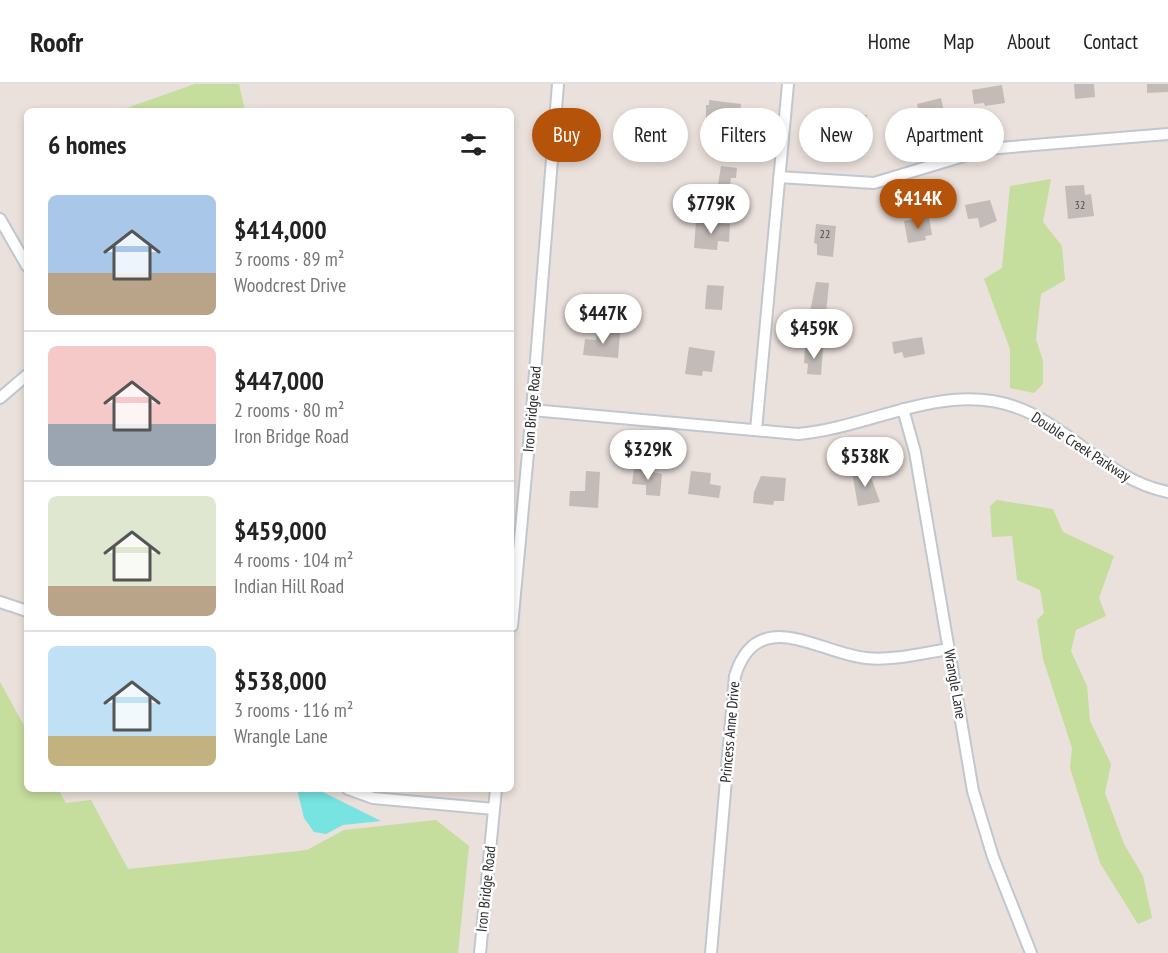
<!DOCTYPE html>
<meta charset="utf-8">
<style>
:root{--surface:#fff;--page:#f2f2f2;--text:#222;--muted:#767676;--line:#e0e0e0;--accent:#b45309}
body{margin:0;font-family:"PT Sans Narrow",sans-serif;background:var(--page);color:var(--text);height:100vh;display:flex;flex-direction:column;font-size:22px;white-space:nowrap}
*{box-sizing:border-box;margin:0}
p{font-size:20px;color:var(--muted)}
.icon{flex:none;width:33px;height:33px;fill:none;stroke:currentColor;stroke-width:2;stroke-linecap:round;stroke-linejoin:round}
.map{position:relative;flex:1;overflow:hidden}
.drawer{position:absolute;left:24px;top:24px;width:490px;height:684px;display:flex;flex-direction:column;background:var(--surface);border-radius:9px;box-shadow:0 3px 9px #0003}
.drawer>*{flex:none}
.top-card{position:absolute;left:532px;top:24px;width:544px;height:54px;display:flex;gap:12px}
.price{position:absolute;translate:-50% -51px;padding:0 14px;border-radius:21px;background:#fff;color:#222;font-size:20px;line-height:39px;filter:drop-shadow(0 2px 3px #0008)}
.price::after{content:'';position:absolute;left:50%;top:36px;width:18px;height:14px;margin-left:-9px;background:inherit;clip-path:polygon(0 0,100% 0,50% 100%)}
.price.current{background:var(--accent);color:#fff}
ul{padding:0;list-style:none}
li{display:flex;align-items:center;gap:18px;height:150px;padding:0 24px}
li+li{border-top:2px solid var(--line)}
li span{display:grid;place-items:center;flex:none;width:168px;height:120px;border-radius:9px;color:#555}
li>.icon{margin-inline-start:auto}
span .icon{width:72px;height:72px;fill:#fffc;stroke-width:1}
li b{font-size:26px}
h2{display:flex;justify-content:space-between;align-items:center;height:72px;padding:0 24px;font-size:26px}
.tag{padding:0 21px;border-radius:27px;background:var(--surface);box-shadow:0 3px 9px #0003;font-size:21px;line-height:54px}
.tag.current{background:var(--accent);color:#fff}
header{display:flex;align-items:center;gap:36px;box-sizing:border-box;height:84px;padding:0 30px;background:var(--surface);border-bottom:2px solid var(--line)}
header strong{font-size:28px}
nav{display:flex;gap:33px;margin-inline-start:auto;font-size:21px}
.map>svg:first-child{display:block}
.green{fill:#c5dd9d}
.water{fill:#77e4e2}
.building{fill:#c3bbb7}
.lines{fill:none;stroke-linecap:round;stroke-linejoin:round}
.street-casing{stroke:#c0c7cf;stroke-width:14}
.street{stroke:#fff;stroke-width:10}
.labels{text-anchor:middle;stroke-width:5;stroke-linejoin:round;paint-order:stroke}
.number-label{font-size:12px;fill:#504e4c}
.street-label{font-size:15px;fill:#292929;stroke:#fff}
</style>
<header>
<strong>Roofr</strong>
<nav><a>Home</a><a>Map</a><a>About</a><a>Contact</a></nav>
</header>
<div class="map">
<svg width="1168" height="869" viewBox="0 0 1168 869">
<rect width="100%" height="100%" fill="#eae0dc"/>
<path class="green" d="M195,0H239L245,27H118Z
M1051,95L1043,138L1062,162L1065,196L1041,210L1036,255L1043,277V300L1034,309L1010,304V265L984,195L1002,184L1010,102Z
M997,416L1053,425L1063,448L1114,472L1099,514L1106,532L1076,546L1071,567L1087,602L1090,637L1111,680L1105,709L1124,760L1143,792L1152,834L1138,840L1100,779L1070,684L1072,664L1043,575L1037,536L1044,529L1040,506L1017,496L1012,452L992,453L990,422Z
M0,598L27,647V705H58L66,719L91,716L128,785L307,766L344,746L436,736L469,762L458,869H0Z"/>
<path class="water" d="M297,705H317L381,737L343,741L326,750L314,748L304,734Z"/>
<path class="building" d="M1074,0H1094L1095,13L1075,15Z
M1147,0H1168V8L1147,9Z
M1002,1L1005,19L985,22L984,19L974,20L972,6Z
M941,14L945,32L921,37L917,20Z
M709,16L741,20L740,35L730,34L728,48L714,46V42L706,41V21H709Z
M837,30L867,31L866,56L824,54L825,38L837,39Z
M721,82L737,84L736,94H731L729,109L717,107Z
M1084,101L1085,111L1091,110L1094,132L1068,135L1065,102Z
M990,116L997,137L980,144L978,134L968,135L965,121Z
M929,133L932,151L925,152L926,156L908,159L904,137Z
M696,137L730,140L729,158L718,157L717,166L694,164Z
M816,140L836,142L833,173L817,171V160L814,159Z
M816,198L829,199L826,230L810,228Z
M707,201L724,202L722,226L705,225Z
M597,247L620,249L618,274L583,271L585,255L596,256Z
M922,253L925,270L904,274L902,268L894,270L892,258Z
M689,263L715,267L712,288L703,287L702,292L685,290Z
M805,263L823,264L821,291L807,290L808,280L804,279Z
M634,384L662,390L660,412L646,411V401L632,400Z
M868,385L880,418L858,422L852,388Z
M586,387L600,388L598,424L569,422L570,407H585Z
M691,387L711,389L710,400L721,402L719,414L688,410Z
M761,392L786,394L784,417H774L773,421L753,419L754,408Z"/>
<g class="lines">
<g class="street-casing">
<path id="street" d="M779,93L874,99L987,65L1168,50
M0,135L27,182
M0,314L27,291
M903,325L915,368L973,707L993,773L1031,869
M532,326L798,350C876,343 953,291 1030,329C1079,353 1113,397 1168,408
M756,346L788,0
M0,518L27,527
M512,542L532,326L558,0
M348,705L373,714L494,725
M480,869L496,705
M711,869L735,592C757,520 819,569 866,574C893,577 922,569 949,565"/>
</g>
<use href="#street" class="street"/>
</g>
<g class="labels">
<g class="number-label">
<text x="1080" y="125">32</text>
<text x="825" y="154">22</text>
</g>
<g class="street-label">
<text transform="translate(532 325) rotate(-85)" y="5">Iron Bridge Road</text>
<text transform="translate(1081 363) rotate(33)" y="5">Double Creek Parkway</text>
<text transform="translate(955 600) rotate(80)" y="5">Wrangle Lane</text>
<text transform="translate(730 648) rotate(-85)" y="5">Princess Anne Drive</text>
<text transform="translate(486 805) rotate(-84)" y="5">Iron Bridge Road</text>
</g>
</g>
</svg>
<b class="price current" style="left:918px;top:146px">$414K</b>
<b class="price" style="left:711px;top:151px">$779K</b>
<b class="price" style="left:603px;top:261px">$447K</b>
<b class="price" style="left:814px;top:276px">$459K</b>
<b class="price" style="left:648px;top:397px">$329K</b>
<b class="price" style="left:865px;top:404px">$538K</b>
<div class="top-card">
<a class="tag current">Buy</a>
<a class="tag">Rent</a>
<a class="tag">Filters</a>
<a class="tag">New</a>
<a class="tag">Apartment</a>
</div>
<section class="drawer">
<h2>6 homes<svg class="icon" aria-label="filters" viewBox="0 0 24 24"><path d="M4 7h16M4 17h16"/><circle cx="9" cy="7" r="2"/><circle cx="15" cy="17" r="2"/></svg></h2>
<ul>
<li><span style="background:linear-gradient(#a9c7e8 65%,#b9a48a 0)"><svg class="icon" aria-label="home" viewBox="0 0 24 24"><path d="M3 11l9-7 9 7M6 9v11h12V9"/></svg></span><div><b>$414,000</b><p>3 rooms · 89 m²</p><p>Woodcrest Drive</p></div></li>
<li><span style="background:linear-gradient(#f6c9c9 65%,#9aa5b1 0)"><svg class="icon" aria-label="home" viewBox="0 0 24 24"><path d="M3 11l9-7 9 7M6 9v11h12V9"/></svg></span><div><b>$447,000</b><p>2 rooms · 80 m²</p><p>Iron Bridge Road</p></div></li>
<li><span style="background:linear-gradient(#dfe7d0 75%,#b9a48a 0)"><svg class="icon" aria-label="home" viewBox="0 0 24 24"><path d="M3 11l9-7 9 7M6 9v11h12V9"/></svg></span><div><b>$459,000</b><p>4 rooms · 104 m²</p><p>Indian Hill Road</p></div></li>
<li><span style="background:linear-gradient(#bfe0f5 75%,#c2b280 0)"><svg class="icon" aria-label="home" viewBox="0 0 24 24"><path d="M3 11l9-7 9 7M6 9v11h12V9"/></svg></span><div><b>$538,000</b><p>3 rooms · 116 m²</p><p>Wrangle Lane</p></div></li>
</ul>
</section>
</div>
